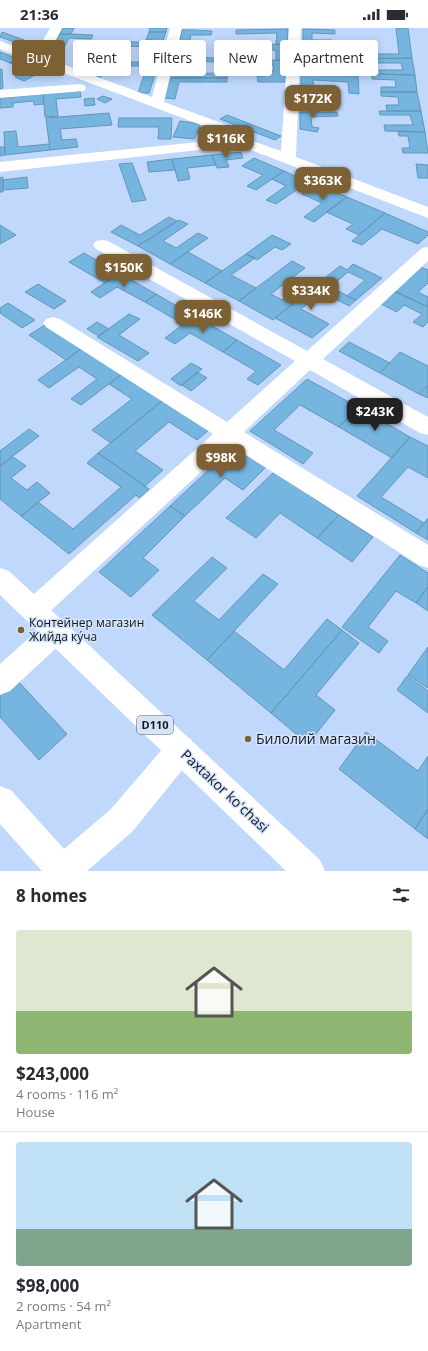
<!DOCTYPE html>
<meta charset="utf-8">
<style>
:root{--surface:#fff;--page:#f7f7f7;--text:#2b2b33;--muted:#7c7c81;--line:#e1e1e2;--accent:#7d6134}
body{margin:0;font-family:"Open Sans",sans-serif;background:var(--page);color:var(--text);height:100vh;display:flex;flex-direction:column;font-size:15px;white-space:nowrap}
*{box-sizing:border-box;margin:0}
p{font-size:13px;color:var(--muted)}
.icon{flex:none;width:22px;height:22px;fill:none;stroke:currentColor;stroke-width:2;stroke-linecap:round;stroke-linejoin:round}
.map{position:relative;height:843px;overflow:hidden}
.sheet{display:flex;flex-direction:column;background:var(--surface);flex:1}
.sheet>*{flex:none}
.guide{position:absolute;left:12px;top:12px;width:404px;height:36px;display:flex;gap:8px}
.price{position:absolute;translate:-50% -34px;padding:0 9px;border-radius:8px;background:var(--accent);color:#fff;font-size:13px;line-height:26px;filter:drop-shadow(0 1px 2px #0008)}
.price::after{content:'';position:absolute;left:50%;top:24px;width:12px;height:9px;margin-left:-6px;background:inherit;clip-path:polygon(0 0,100% 0,50% 100%)}
.price.current{background:#222;color:#fff}
ul{padding:0;list-style:none}
li{display:grid;align-content:center;gap:8px;height:212px;padding:0 16px}
li+li{border-top:1px solid var(--line)}
li span{display:grid;place-items:center;height:124px;border-radius:4px;color:#555}
li>.icon{margin-inline-start:auto}
span .icon{width:72px;height:72px;fill:#fffc;stroke-width:1}
li b{font-size:17px}
h2{display:flex;justify-content:space-between;align-items:center;height:48px;padding:0 16px;font-size:17px}
.tag{padding:0 14px;border-radius:4px;background:var(--surface);box-shadow:0 2px 10px #0003;font-size:14px;line-height:36px}
.tag.current{background:var(--accent);color:#fff}
.status{display:flex;justify-content:space-between;align-items:center;height:28px;padding:0 20px;background:var(--surface);direction:ltr}
.status svg{height:11px;fill:currentColor}
.map>svg:first-child{display:block}
.building{fill:#75b5df;stroke:#6596b6}
.lines{fill:none;stroke-linecap:round;stroke-linejoin:round}
.minor{fill:#fff;fill-rule:evenodd}
.major{fill:#fff;fill-rule:evenodd}
.poi-dot{fill:#7d6134;stroke:#d7e4f6;stroke-width:1.5}
.labels{text-anchor:middle;stroke-width:3;stroke-linejoin:round;paint-order:stroke}
.shield{fill:#d7e4f6;stroke:#495465;stroke-width:1}
.shield-label{font-size:11px;font-weight:bold;fill:#0c1727}
.poi-label{font-size:12px;fill:#0c1727;stroke:#d7e4f6;text-anchor:start}
.near-poi-label{font-size:14px;fill:#0c1727;stroke:#d7e4f6;text-anchor:start}
.near-street-label{font-size:14px;fill:#0c1727;stroke:#d7e4f6}
</style>
<div class="status"><b>21:36</b><svg viewBox="0 0 49 12"><path d="M0 12V9h3v3zM5 12V6h3v6zM10 12V3h3v9zM15 12V0h3v12zM26 1h20v11H26zM47 4h2v5h-2z"/></svg></div>
<div class="map">
<svg width="428" height="843" viewBox="0 0 428 843">
<rect width="100%" height="100%" fill="#bfd8fc"/>
<path class="building" d="M63,0H74L71,6H60Z
M150,0H167L166,4H149Z
M396,0H408L412,30L358,31L357,26H399Z
M288,1L287,16H276L277,5L236,6V2Z
M303,1L335,2V6L312,5V12H332V16L303,15Z
M182,2H192L212,3L211,7H191L189,17H179Z
M2,4L24,12L17,15L0,9Z
M149,4H166L161,19L115,18L116,13L153,15V12H146Z
M60,6H71L93,7L91,11L69,10L61,26L50,25Z
M303,15H314V31H303Z
M287,16V32H276V22H250L249,17Z
M179,17H189L186,29L215,30L214,34L175,32Z
M0,24L18,31L10,35L0,31Z
M412,30L415,47L380,46L379,42H403L401,35H358V31Z
M18,31L46,41L24,53L15,49L28,42L10,35Z
M175,32L185,33L181,46L217,45L220,33H231L227,50H170Z
M287,32L286,54H258L257,48H264V43H273L274,37H230L231,33Z
M99,33L110,34L100,50L78,43L84,39L94,42Z
M127,34H159L149,65H138L147,38H126Z
M0,41H2L3,60L0,61Z
M372,46L415,47L417,64H381V59H396L395,52L372,51Z
M301,47L358,48L359,66L349,65L348,54L313,52L314,61H325V66L301,65Z
M170,50H227V54H179L175,71L164,70Z
M80,63L81,69L56,71L58,88L45,89L43,66Z
M381,64H417L421,83H387L386,77H399L398,69L381,68Z
M302,65L331,66V71L310,70L311,76H302Z
M43,66L44,76L34,77V73L13,75V79L0,80V70Z
M103,68L112,71L105,75L97,71Z
M94,70L95,77L85,78L84,71Z
M379,83H421L425,104L385,103L384,97H413L410,87H380Z
M300,84H337L338,88L311,89L312,99L319,100L317,104L300,101Z
M109,85L112,97L60,101L62,112L76,111L78,119L50,122L46,90Z
M227,87L281,108L275,112L220,91Z
M119,90H172L171,111H158L159,99H118Z
M180,93L201,96L194,111L173,109Z
M16,103L18,119L49,116L50,122L5,127L4,104Z
M398,103L425,104L428,125H403L402,120H410L408,108H399Z
M0,119H5V127L0,128Z
M241,124L243,130L226,132L229,139L217,140L212,127Z
M212,127L216,137L187,140L190,151L178,153L172,131Z
M254,130L284,143L256,162L247,158L263,147L242,138Z
M172,131L175,142L149,144L147,134Z
M132,135L146,172L132,174L119,136Z
M416,136L428,137V150H418Z
M284,143L308,154L276,176L266,172L286,158L272,151Z
M3,149V164H0V150Z
M27,149L28,160L3,162V152Z
M316,156L347,169L314,194L304,189L322,175L302,166Z
M347,169L385,185L359,207L346,201L353,196L326,184Z
M385,185L428,204V207L418,216L382,201L362,217L352,213Z
M169,189L177,193L138,218L111,204L121,197L140,207Z
M179,192L188,196L163,213L176,220L198,205L208,210L170,236L138,218Z
M0,197L16,207L0,216Z
M272,207L291,216L282,222L275,219L257,232L246,226Z
M188,224L222,243L205,255L170,236Z
M84,225L119,245L105,255L69,234Z
M246,226L255,230L231,247L256,260L239,273L205,255Z
M292,233L305,240L271,266L282,272L292,264L301,269L273,292L239,273Z
M353,236L382,250L356,272L347,268L365,252L348,244L330,259L320,254L340,238L347,242Z
M421,239L428,242V255L418,264L428,269V279L393,262L413,244L415,245Z
M119,245L156,266L145,274L117,259L100,270L91,264Z
M320,254L356,272L349,278L322,264L301,281L329,296L312,310L275,290Z
M38,256L66,273L54,281L25,264Z
M395,264L428,279V294L423,299L413,294L422,286L404,277L397,284L381,276Z
M156,266L194,288L183,296L145,274Z
M8,275L35,292L22,300L0,285V280Z
M129,286L140,291L119,307L149,325L138,333L97,309Z
M194,288L237,312L223,324L190,305L175,316L165,310Z
M97,294L109,301L99,308L87,301Z
M45,297L82,320L66,332L29,307Z
M237,312L281,337L258,357L247,351L256,343L223,324Z
M349,314L390,335L380,345L339,323Z
M82,320L122,346L81,377L71,371L97,351L79,339L49,360L38,352Z
M400,324L428,338V357L419,366L380,345Z
M191,335L202,341L181,358L171,351Z
M197,344L207,350L191,363L182,357Z
M122,346L163,372L111,415L92,402L132,371L109,356Z
M307,351L358,379L339,399L300,377L274,402L313,425L303,436L250,403Z
M428,357V370L419,366Z
M163,372L210,401L197,412L169,394L135,423L163,442L145,458L98,425Z
M358,379L410,409L392,430L339,399Z
M29,401L39,408L0,438V423Z
M410,409L428,418V450L408,439L381,469L424,495L416,505L357,468Z
M234,418L267,438L243,462L225,450L185,488L170,478Z
M98,425L149,461L139,470L136,467L69,526L21,488L38,474L73,501L121,459L87,435Z
M13,429L26,438L11,450L27,462L37,454L50,465L21,488L0,471V438Z
M274,444L339,487L317,510L280,485L256,510L226,490Z
M170,478L185,488L143,530L159,542L131,569L99,544Z
M339,487L373,509L352,534L317,510Z
M428,490V512L416,505Z
M400,527L428,545V559L416,575L396,563L368,599L388,613L379,625L342,599Z
M212,529L227,540L194,573L219,592L263,546L278,556L207,632L152,587Z
M428,559V583L416,575Z
M327,591L342,602L271,685L207,632L234,603L284,642Z
M342,602L359,615L316,667L335,682L308,716L271,685Z
M428,619V658L427,660L408,647Z
M407,648L428,663V685L397,662Z
M16,651L67,706L39,732L0,689V665Z
M366,704L418,743L428,728V781L415,801L339,741Z
M428,781V811L415,801Z"/>
<g class="lines">
<path class="minor" d="M50,0H62L46,30L152,69L170,0H182L164,74L227,97L250,112L281,123L289,0H301L296,129L428,179V190L243,119L217,120L0,144V134L229,111L217,103L0,21V13L35,26Z
M79,56L84,57L86,60L84,63L0,70V62Z
M102,212L108,213L307,323L422,220L428,219V233L323,331L428,389V407L420,405L310,342L244,404L428,517V540L419,537L230,417L43,590L34,594L25,590L21,582L25,574L213,406L46,299L43,295L46,291L53,289L60,291L227,394L295,333L96,221L93,217L96,213Z
M56,591L65,594L69,603L65,612L10,663L0,667V636L47,594Z
M181,706L191,711L196,721L191,731L133,803L87,843H42L0,796V758L11,762L64,821L111,781L171,711Z"/>
<path class="major" d="M0,540L9,543L320,832L325,843H286L0,567Z"/>
</g>
<g class="poi-dot">
<circle cx="21" cy="602" r="4"/>
<circle cx="248" cy="711" r="4"/>
</g>
<g class="labels">
<rect class="shield" x="137" y="688" width="36" height="18" rx="3"/>
<g class="shield-label">
<text x="155" y="701">D110</text>
</g>
<g class="poi-label">
<text x="29" y="599">Контейнер магазин<tspan x="29" dy="14">Жийда ку́ча</tspan></text>
</g>
<g class="near-poi-label">
<text x="256" y="716">Билолий магазин</text>
</g>
<g class="near-street-label">
<text transform="translate(225 763) rotate(43)" y="5">Paxtakor koʻchasi</text>
</g>
</g>
</svg>
<b class="price" style="left:313px;top:91px">$172K</b>
<b class="price" style="left:226px;top:131px">$116K</b>
<b class="price" style="left:323px;top:173px">$363K</b>
<b class="price" style="left:124px;top:260px">$150K</b>
<b class="price" style="left:311px;top:283px">$334K</b>
<b class="price" style="left:203px;top:306px">$146K</b>
<b class="price current" style="left:375px;top:404px">$243K</b>
<b class="price" style="left:221px;top:450px">$98K</b>
<div class="guide">
<a class="tag current">Buy</a>
<a class="tag">Rent</a>
<a class="tag">Filters</a>
<a class="tag">New</a>
<a class="tag">Apartment</a>
</div>
</div>
<section class="sheet">
<h2>8 homes<svg class="icon" aria-label="filters" viewBox="0 0 24 24"><path d="M4 7h16M4 17h16"/><circle cx="9" cy="7" r="2"/><circle cx="15" cy="17" r="2"/></svg></h2>
<ul>
<li><span style="background:linear-gradient(#dfe7d0 65%,#8fb573 0)"><svg class="icon" aria-label="home" viewBox="0 0 24 24"><path d="M3 11l9-7 9 7M6 9v11h12V9"/></svg></span><div><b>$243,000</b><p>4 rooms · 116 m²</p><p>House</p></div></li>
<li><span style="background:linear-gradient(#bfe0f5 70%,#7fa58c 0)"><svg class="icon" aria-label="home" viewBox="0 0 24 24"><path d="M3 11l9-7 9 7M6 9v11h12V9"/></svg></span><div><b>$98,000</b><p>2 rooms · 54 m²</p><p>Apartment</p></div></li>
</ul>
</section>
